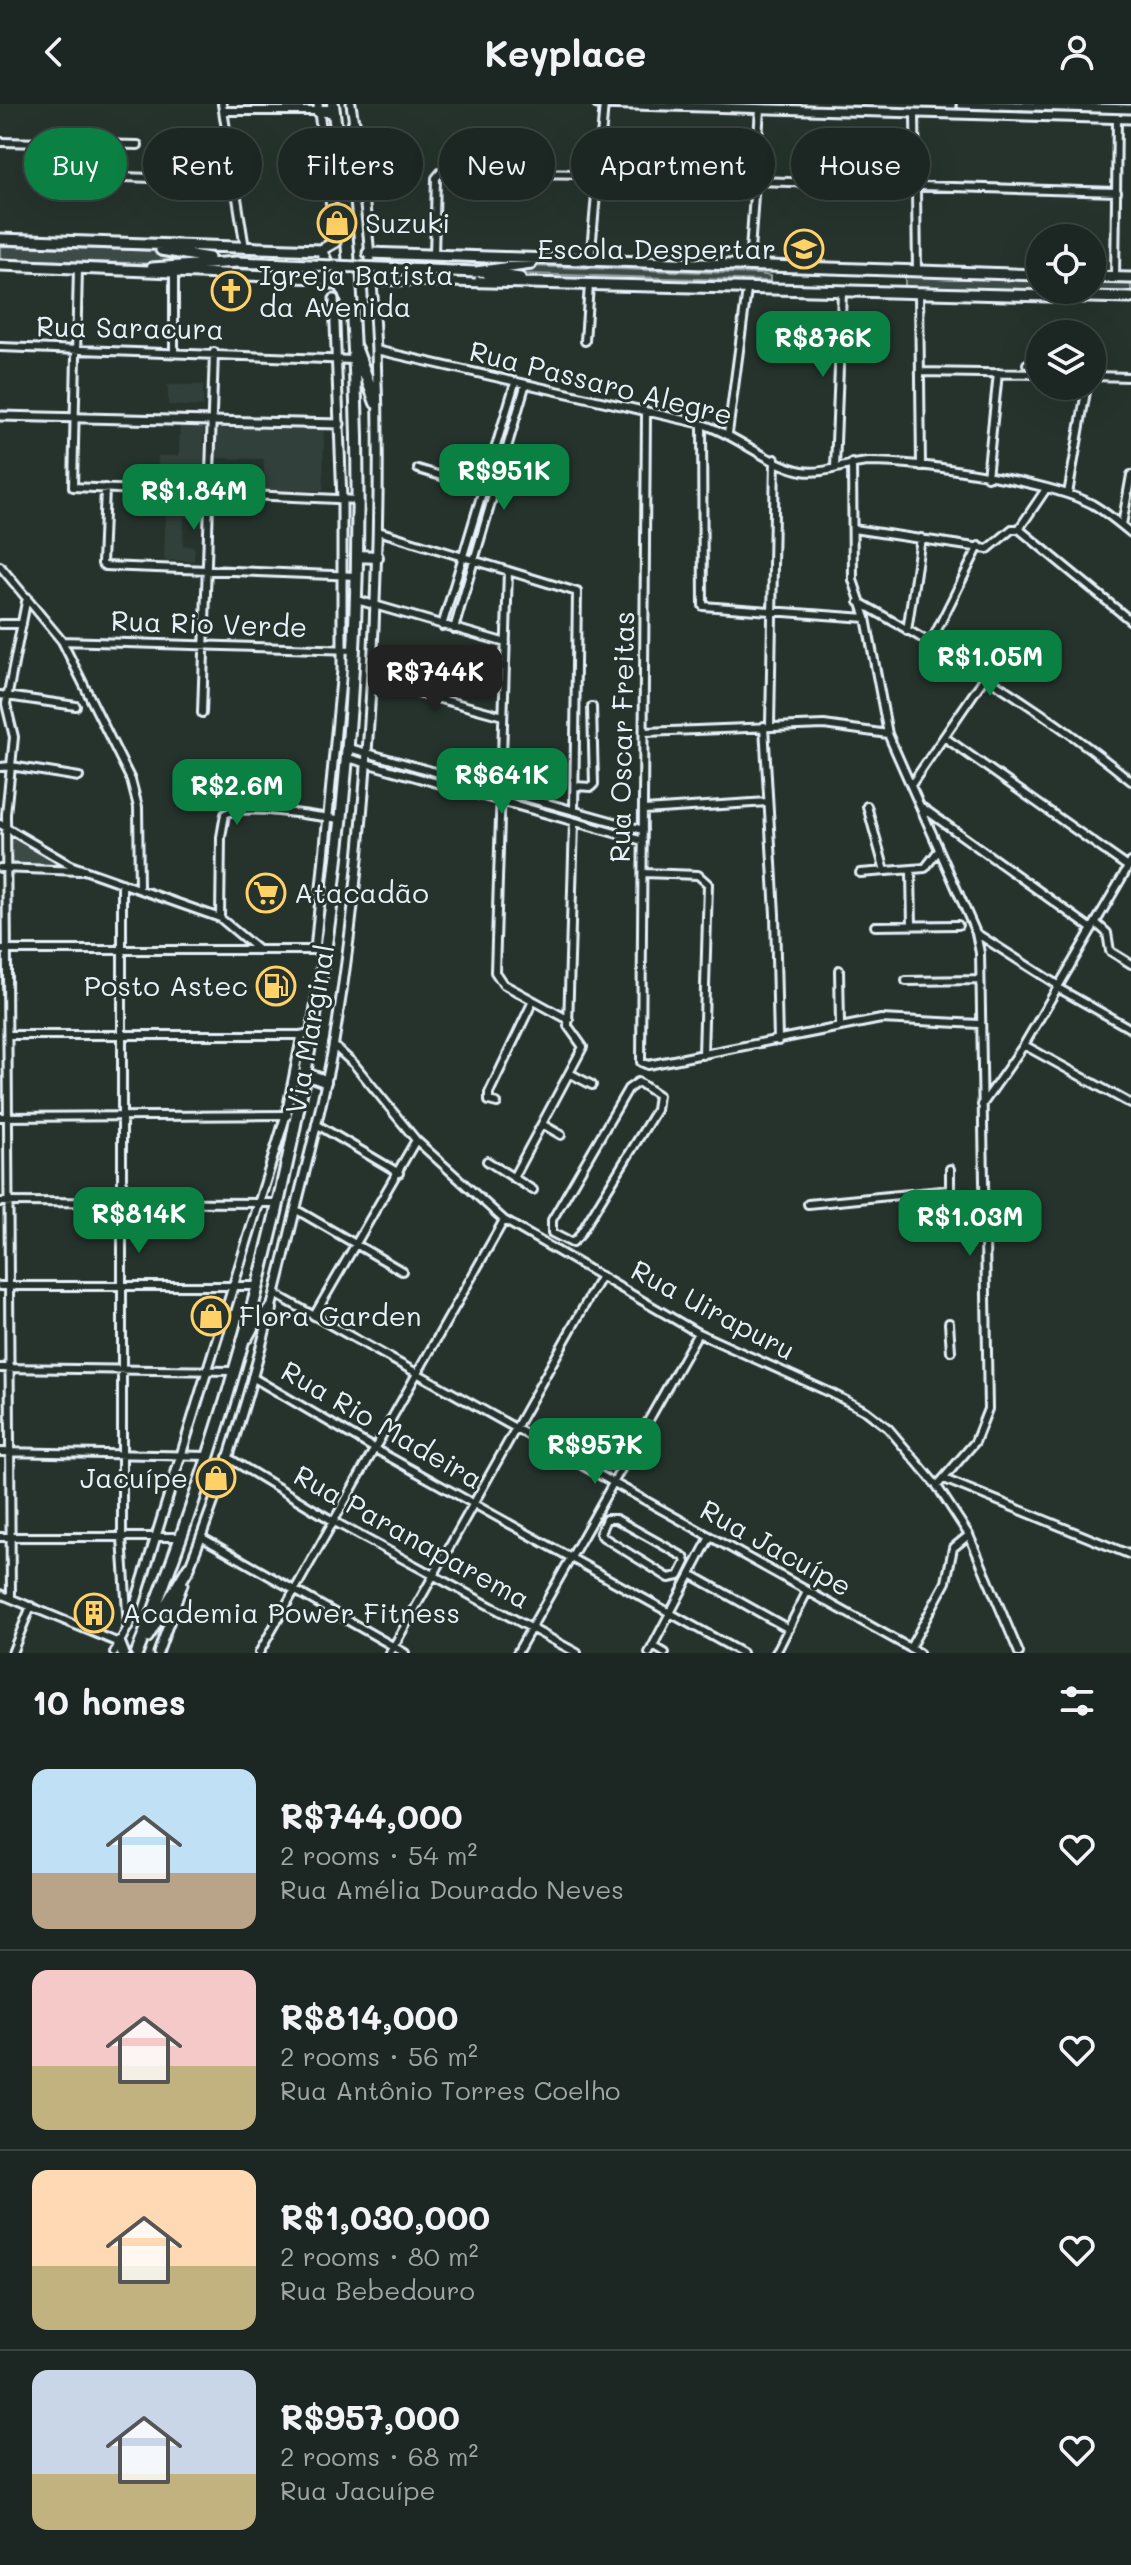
<!DOCTYPE html>
<meta charset="utf-8">
<style>
:root{--surface:#1c2622;--page:#29322f;--text:#f1f3f6;--muted:#a0a5a5;--line:#3a4340;--accent:#0b8043}
body{margin:0;font-family:Mali,sans-serif;background:var(--page);color:var(--text);height:100vh;display:flex;flex-direction:column;font-size:30px;white-space:nowrap}
*{box-sizing:border-box;margin:0}
p{font-size:26px;color:var(--muted)}
.icon{flex:none;width:44px;height:44px;fill:none;stroke:currentColor;stroke-width:2;stroke-linecap:round;stroke-linejoin:round}
.map{position:relative;height:1549px;overflow:hidden}
.drawer{display:flex;flex-direction:column;background:var(--surface);flex:1}
.drawer>*{flex:none}
.banner{position:absolute;left:24px;top:24px;width:1084px;height:72px;display:flex;gap:16px}
.buttons{position:absolute;left:1026px;top:120px;display:grid;gap:16px}
.buttons a{display:grid;place-items:center;width:80px;height:80px;border-radius:50%;background:var(--surface);box-shadow:0 8px 32px #0002,0 0 0 2px var(--line);font-size:40px}
.price{position:absolute;translate:-50% -68px;padding:0 18px;border-radius:16px;background:var(--accent);color:#fff;font-size:26px;line-height:52px;filter:drop-shadow(0 2px 4px #0008)}
.price::after{content:'';position:absolute;left:50%;top:48px;width:24px;height:18px;margin-left:-12px;background:inherit;clip-path:polygon(0 0,100% 0,50% 100%)}
.price.on{background:#222;color:#fff}
ul{padding:0;list-style:none}
li{display:flex;align-items:center;gap:24px;height:200px;padding:0 32px}
li+li{border-top:2px solid var(--line)}
li span{display:grid;place-items:center;flex:none;width:224px;height:160px;border-radius:16px;color:#555}
li>.icon{margin-inline-start:auto}
span .icon{width:96px;height:96px;fill:#fffc;stroke-width:1}
li b{font-size:34px}
h2{display:flex;justify-content:space-between;align-items:center;height:96px;padding:0 32px;font-size:34px}
.pill{padding:0 28px;border-radius:36px;background:var(--surface);box-shadow:0 8px 32px #0002,0 0 0 2px var(--line);font-size:28px;line-height:72px}
.pill.on{background:var(--accent);color:#fff}
header{display:flex;justify-content:space-between;align-items:center;height:104px;padding:0 32px;background:var(--surface);font-size:36px;font-weight:800}
.map>svg:first-child{display:block}
.built{fill:#333f3a}
.green{fill:#3e4b47;stroke:#939ea0;stroke-width:2}
.lines{fill:none;stroke-linecap:round;stroke-linejoin:round}
.minor-casing{stroke:#e8f1f8;stroke-width:12}
.tertiary-casing{stroke:#e8f1f8;stroke-width:13}
.primary-casing{stroke:#e8f1f8;stroke-width:15}
.trunk-casing{stroke:#e8f1f8;stroke-width:16}
.minor{stroke:#26332d;stroke-width:6}
.tertiary{stroke:#26332d;stroke-width:7}
.primary{stroke:#26332d;stroke-width:9}
.trunk{stroke:#26332d;stroke-width:10}
.primary-bridge-casing{stroke:#e8f1f8;stroke-width:15;stroke-linecap:butt}
.primary-bridge{stroke:#26332d;stroke-width:9}
.labels{text-anchor:middle;stroke-width:6;stroke-linejoin:round;paint-order:stroke}
.poi-label{font-size:28px;fill:#e8f1f8;stroke:#26332d;text-anchor:start}
.street-label{font-size:28px;fill:#e8f1f8;stroke:#26332d}
</style>
<header><svg class="icon" aria-label="back" viewBox="0 0 24 24"><path d="M15 5l-7 7 7 7"/></svg>Keyplace<svg class="icon" aria-label="person" viewBox="0 0 24 24"><circle cx="12" cy="8" r="4"/><path d="M4 21q1-7 8-7t8 7"/></svg></header>
<div class="map">
<svg width="1131" height="1549" viewBox="0 0 1131 1549">
<rect width="100%" height="100%" fill="#26332d"/>
<filter id="ink" filterUnits="userSpaceOnUse"><feTurbulence type="fractalNoise" baseFrequency=".0125" numOctaves="2"/><feDisplacementMap in="SourceGraphic" scale="16" xChannelSelector="R" yChannelSelector="G"/><feConvolveMatrix kernelMatrix="1 2 1 2 8 2 1 2 1" color-interpolation-filters="sRGB"/></filter>
<g filter="url(#ink)">
<path class="built" d="M168,281H203V303L168,301Z
M180,322H204L203,381L157,380L158,352H179Z
M214,324L324,326L323,387L263,386L264,355L214,354Z
M166,396L198,397V414H184L183,441L195,443L194,457L164,456Z"/>
<path class="green" d="M0,142L163,147L187,155L157,160L0,155Z
M527,162L760,170L770,172V177L525,170L494,166Z
M905,171L1040,176V186H1069L1065,188L905,183Z
M1092,177L1131,179V190L1078,189L1092,186Z
M10,725L57,757L54,762H10Z"/>
<g class="lines">
<g class="minor-casing">
<path id="minor" d="M222,0L245,144
M224,7H318
M915,9L917,166
M0,38L138,41
M124,73L235,77
M756,77L1117,88
M434,151L436,74L441,68L596,70
M590,158L604,0
M749,162L760,5
M78,164L73,383L358,396
M1115,173L1117,15
M919,188L921,362
M585,237L589,181
M0,243L354,256
M376,246L702,320C737,331 767,360 802,367C824,371 846,359 869,358C920,358 1047,377 1092,400C1106,408 1119,419 1131,429
M174,247V170
M1027,260H1040
M920,268L1040,270
M1092,272L1131,273
M646,309L641,958L648,961L881,915L979,920
M702,320L703,502L866,514
M728,329L747,186
M852,359L853,476L866,514L888,630L976,829L980,849L988,1305L975,1338L937,1382
M835,364L842,188
M418,365L484,385
M987,373L998,269
M105,384L102,460L105,462L357,472
M1068,390L1087,282
M1122,421L1131,371
M853,425L988,445L1012,425H1019
M1019,425L1131,517
M1019,425L1046,385
M378,427L577,488L574,707
M0,462L62,537L131,676L138,703L139,784
M508,467L495,868L503,880L569,916
M357,496L506,539
M859,498C953,551 1048,608 1131,677
M0,520H22
M442,522L515,279
M454,525L525,282
M907,527L921,434
M62,537L354,546
M930,540L979,442
M374,577L503,612
M0,591L76,602
M202,609L214,248
M770,621L775,355
M764,622L775,810L778,937
M645,628L824,621L888,630
M944,633L1128,763
M349,644L643,726
M348,654L643,737
M0,663L11,662L14,633L6,600L27,493
M911,681L985,573
M575,682L591,683L594,680L592,603
M867,702L885,767
M923,704L1092,825
M644,706L768,698
M0,720L70,761L220,814L257,845
M0,764L80,767
M911,767L912,822
M643,769L698,771L708,780L703,951
M860,769L925,764L939,746
M220,814L221,733L225,710C246,698 314,713 340,715
M1096,819L1107,829L1110,847L1131,860
M875,822L958,821
M976,829L1059,882
M0,846H316
M839,866L840,921
M906,877L980,876
M1058,884L1131,925
M9,931H305
M333,941L354,960L416,1036L504,1116L698,1229L831,1289L866,1307L888,1324L937,1382L969,1431L1019,1549
M1024,941L1131,1000
M571,970L592,981
M638,978L658,991L656,1006L579,1132L572,1139L552,1129V1116L628,985Z
M497,999L489,997V989L533,897
M982,1001L1024,941L1131,758
M0,1013L288,1011
M316,1020L399,1069
M542,1020L561,1031
M487,1057L533,1086
M513,1074L583,943L568,922L574,718
M0,1098L276,1099
M808,1100L950,1086V1065
M295,1105L402,1167
M0,1182H257
M275,1190L919,1549
M314,1212L416,1036
M949,1219L951,1247
M0,1264L232,1267
M252,1273L375,1345L742,1549
M0,1348L208,1352
M227,1353L333,1417L577,1549
M944,1375L1131,1451
M606,1415H616L684,1453L686,1458L679,1472L669,1474L603,1433L600,1429Z
M0,1433H179
M201,1433L405,1549
M692,1471L789,1525
M0,1490L119,1539
M11,1494L6,710L11,662L79,673
M653,1542L665,1549
M910,1544L946,1478L953,1444L969,1431
M12,1549L31,1502
M114,1549L128,1523L122,1434V779
M259,1549L504,1116
M390,1549L601,1172
M517,1549L698,1229
M649,1549L710,1433
M776,1549L807,1488"/>
</g>
<g class="tertiary-casing">
<path id="tertiary" d="M318,0L335,135
M597,0L1131,15
M961,0L1131,5
M0,312L340,320
M315,846L342,566V396L334,195
M189,1464C232,1356 263,1241 290,1128C305,1065 323,1002 334,938C360,783 371,627 376,470C382,314 377,154 351,0
M128,1523L286,1011L302,931
M158,1549L183,1480"/>
</g>
<g class="primary-casing">
<path id="primary" d="M0,135L321,146L335,138L343,119
M161,146L209,154
M368,149L1040,171
M0,161L319,174L341,182L349,202
M152,164L237,158
M476,168L531,160
M487,169L520,174
M1092,173L1131,174
M319,174L326,156L321,146
M370,175L1131,194"/>
</g>
<g class="trunk-casing">
<path id="trunk" d="M318,7H334
M344,74L354,19
M356,245L376,299
M357,452L377,453
M306,970L325,977
M247,1233L253,1222L271,1205
M147,1533L189,1463
M119,1539L123,1549
M137,1549C334,1060 398,522 333,0"/>
</g>
<use href="#minor" class="minor"/>
<use href="#tertiary" class="tertiary"/>
<use href="#primary" class="primary"/>
<use href="#trunk" class="trunk"/>
<g class="primary-bridge-casing">
<path id="primary-bridge" d="M237,158L476,168"/>
</g>
<use href="#primary-bridge" class="primary-bridge"/>
</g>
</g>
<defs>
<g id="shop-ring" transform="scale(2)"><circle r="9.5" fill="#26332d" stroke="#ffd166" stroke-width="1.5"/><path d="M-5-2.5h2.3a2.7 3.5 0 0 1 5.4 0H5L5.5 6h-11ZM-1.5-2.5h3a1.5 2.3 0 0 0-3 0Z" fill="#ffd166"/></g>
<g id="school-ring" transform="scale(2)"><circle r="9.5" fill="#26332d" stroke="#ffd166" stroke-width="1.5"/><path d="M0-5L7-2L0 1L-7-2ZM-4 1L0 2.5L4 1V4Q0 6-4 4Z" fill="#ffd166"/></g>
<g id="church-ring" transform="scale(2)"><circle r="9.5" fill="#26332d" stroke="#ffd166" stroke-width="1.5"/><path d="M-1.2-6h2.4v3.5h3.3v2.4h-3.3V6h-2.4V-.1h-3.3v-2.4h3.3Z" fill="#ffd166"/></g>
<g id="supermarket-ring" transform="scale(2)"><circle r="9.5" fill="#26332d" stroke="#ffd166" stroke-width="1.5"/><path d="M-6-5.5h2.5l.6 2H6L4.5 2H-2.5L-4.4-4H-6ZM-1.5 3.2a1.3 1.3 0 1 0 .1 0ZM3 3.2a1.3 1.3 0 1 0 .1 0Z" fill="#ffd166"/></g>
<g id="fuel-ring" transform="scale(2)"><circle r="9.5" fill="#26332d" stroke="#ffd166" stroke-width="1.5"/><path d="M-5.5-6h7V0h2V4h1.3V-2.5L3-4.5l.8-.8L6-3V5H2.5V1h-1V6h-7ZM-4.2-4.7v3.2H.2V-4.7Z" fill="#ffd166"/></g>
<g id="building-ring" transform="scale(2)"><circle r="9.5" fill="#26332d" stroke="#ffd166" stroke-width="1.5"/><path d="M-4-6H4V6H1V3H-1V6H-4ZM-2.5-4.3h1.7v1.8h-1.7ZM.8-4.3h1.7v1.8H.8ZM-2.5-1h1.7V.8h-1.7ZM.8-1h1.7V.8H.8Z" fill="#ffd166"/></g>
</defs>
<g fill-rule="evenodd">
<use href="#shop-ring" x="337" y="119"/>
<use href="#school-ring" x="804" y="145"/>
<use href="#church-ring" x="231" y="187"/>
<use href="#supermarket-ring" x="266" y="789"/>
<use href="#fuel-ring" x="276" y="882"/>
<use href="#shop-ring" x="211" y="1212"/>
<use href="#shop-ring" x="216" y="1374"/>
<use href="#building-ring" x="94" y="1509"/>
</g>
<g class="labels">
<g class="poi-label">
<text x="365" y="129">Suzuki</text>
<text x="776" y="155" text-anchor="end">Escola Despertar</text>
<text x="259" y="181">Igreja Batista<tspan x="259" dy="32">da Avenida</tspan></text>
<text x="294" y="799">Atacadão</text>
<text x="248" y="892" text-anchor="end">Posto Astec</text>
<text x="239" y="1222">Flora Garden</text>
<text x="188" y="1384" text-anchor="end">Jacuípe</text>
<text x="122" y="1519">Academia Power Fitness</text>
</g>
<g class="street-label">
<text transform="translate(130 224) rotate(1)" y="10">Rua Saracura</text>
<text transform="translate(601 279) rotate(14)" y="10">Rua Passaro Alegre</text>
<text transform="translate(209 520) rotate(2)" y="10">Rua Rio Verde</text>
<text transform="translate(622 633) rotate(-89)" y="10">Rua Oscar Freitas</text>
<text transform="translate(310 925) rotate(-80)" y="10">Via Marginal</text>
<text transform="translate(713 1206) rotate(28)" y="10">Rua Uirapuru</text>
<text transform="translate(382 1321) rotate(30)" y="10">Rua Rio Madeira</text>
<text transform="translate(412 1433) rotate(29)" y="10">Rua Paranaparema</text>
<text transform="translate(776 1444) rotate(29)" y="10">Rua Jacuípe</text>
</g>
</g>
</svg>
<div class="buttons">
<a><svg class="icon" aria-label="locate" viewBox="0 0 24 24"><circle cx="12" cy="12" r="6"/><path d="M12 2v4M12 18v4M2 12h4M18 12h4"/></svg></a>
<a><svg class="icon" aria-label="layers" viewBox="0 0 24 24"><path d="M12 4l9 5-9 5-9-5zM3 14l9 5 9-5"/></svg></a>
</div>
<b class="price" style="left:823px;top:275px">R$876K</b>
<b class="price" style="left:504px;top:408px">R$951K</b>
<b class="price" style="left:194px;top:428px">R$1.84M</b>
<b class="price" style="left:990px;top:594px">R$1.05M</b>
<b class="price on" style="left:435px;top:609px">R$744K</b>
<b class="price" style="left:502px;top:712px">R$641K</b>
<b class="price" style="left:237px;top:723px">R$2.6M</b>
<b class="price" style="left:139px;top:1151px">R$814K</b>
<b class="price" style="left:970px;top:1154px">R$1.03M</b>
<b class="price" style="left:595px;top:1382px">R$957K</b>
<div class="banner">
<a class="pill on">Buy</a>
<a class="pill">Rent</a>
<a class="pill">Filters</a>
<a class="pill">New</a>
<a class="pill">Apartment</a>
<a class="pill">House</a>
</div>
</div>
<section class="drawer">
<h2>10 homes<svg class="icon" aria-label="filters" viewBox="0 0 24 24"><path d="M4 7h16M4 17h16"/><circle cx="9" cy="7" r="2"/><circle cx="15" cy="17" r="2"/></svg></h2>
<ul>
<li><span style="background:linear-gradient(#bfe0f5 65%,#b9a48a 0)"><svg class="icon" aria-label="home" viewBox="0 0 24 24"><path d="M3 11l9-7 9 7M6 9v11h12V9"/></svg></span><div><b>R$744,000</b><p>2 rooms · 54 m²</p><p>Rua Amélia Dourado Neves</p></div><svg class="icon" aria-label="heart" viewBox="0 0 24 24"><path d="M12 20l-8-8c-3-5 5-10 8-4 3-6 11-1 8 4z"/></svg></li>
<li><span style="background:linear-gradient(#f6c9c9 60%,#c2b280 0)"><svg class="icon" aria-label="home" viewBox="0 0 24 24"><path d="M3 11l9-7 9 7M6 9v11h12V9"/></svg></span><div><b>R$814,000</b><p>2 rooms · 56 m²</p><p>Rua Antônio Torres Coelho</p></div><svg class="icon" aria-label="heart" viewBox="0 0 24 24"><path d="M12 20l-8-8c-3-5 5-10 8-4 3-6 11-1 8 4z"/></svg></li>
<li><span style="background:linear-gradient(#ffd9b3 60%,#c2b280 0)"><svg class="icon" aria-label="home" viewBox="0 0 24 24"><path d="M3 11l9-7 9 7M6 9v11h12V9"/></svg></span><div><b>R$1,030,000</b><p>2 rooms · 80 m²</p><p>Rua Bebedouro</p></div><svg class="icon" aria-label="heart" viewBox="0 0 24 24"><path d="M12 20l-8-8c-3-5 5-10 8-4 3-6 11-1 8 4z"/></svg></li>
<li><span style="background:linear-gradient(#c9d6e8 65%,#c2b280 0)"><svg class="icon" aria-label="home" viewBox="0 0 24 24"><path d="M3 11l9-7 9 7M6 9v11h12V9"/></svg></span><div><b>R$957,000</b><p>2 rooms · 68 m²</p><p>Rua Jacuípe</p></div><svg class="icon" aria-label="heart" viewBox="0 0 24 24"><path d="M12 20l-8-8c-3-5 5-10 8-4 3-6 11-1 8 4z"/></svg></li>
</ul>
</section>
